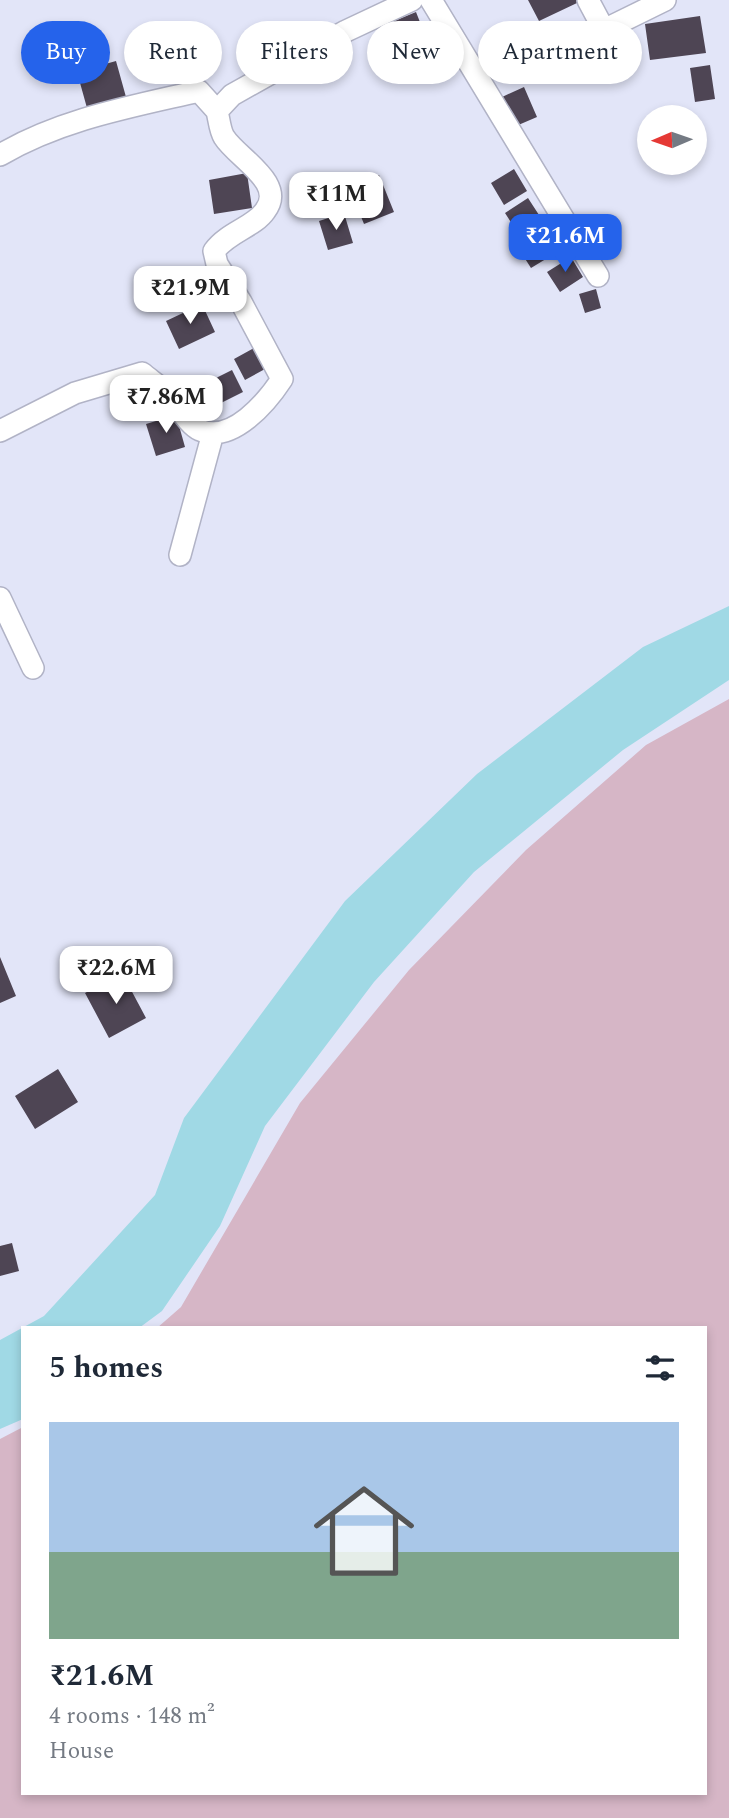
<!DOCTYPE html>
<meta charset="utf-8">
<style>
:root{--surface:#fff;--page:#f2f2f3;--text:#1f2937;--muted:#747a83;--line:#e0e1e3;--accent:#2563eb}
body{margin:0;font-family:Spectral,serif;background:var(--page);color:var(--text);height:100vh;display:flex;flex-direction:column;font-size:26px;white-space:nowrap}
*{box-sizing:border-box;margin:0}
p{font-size:23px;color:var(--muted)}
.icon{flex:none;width:38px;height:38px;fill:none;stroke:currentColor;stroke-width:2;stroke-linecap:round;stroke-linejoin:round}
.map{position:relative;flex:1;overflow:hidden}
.sheet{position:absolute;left:21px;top:1326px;width:686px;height:469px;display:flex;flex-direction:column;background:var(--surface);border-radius:0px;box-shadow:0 4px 10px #0003}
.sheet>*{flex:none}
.banner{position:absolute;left:21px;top:21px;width:688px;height:63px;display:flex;gap:14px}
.needle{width:46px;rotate:268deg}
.buttons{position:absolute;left:637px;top:105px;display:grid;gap:14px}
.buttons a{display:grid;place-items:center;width:70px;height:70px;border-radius:50%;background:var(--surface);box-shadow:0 4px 10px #0003;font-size:35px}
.price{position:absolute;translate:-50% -60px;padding:0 16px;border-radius:14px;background:#fff;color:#222;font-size:23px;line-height:46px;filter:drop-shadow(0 2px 4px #0008)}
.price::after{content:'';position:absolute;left:50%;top:42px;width:21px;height:16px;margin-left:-10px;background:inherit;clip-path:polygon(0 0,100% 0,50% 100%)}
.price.selected{background:var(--accent);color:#fff}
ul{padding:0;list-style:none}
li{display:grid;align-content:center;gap:14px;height:371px;padding:0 28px}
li+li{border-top:2px solid var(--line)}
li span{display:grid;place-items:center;height:217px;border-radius:0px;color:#555}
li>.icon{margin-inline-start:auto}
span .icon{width:126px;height:126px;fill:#fffc;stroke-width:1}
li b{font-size:30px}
h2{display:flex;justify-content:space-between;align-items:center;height:84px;padding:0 28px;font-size:30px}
.tag{padding:0 24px;border-radius:32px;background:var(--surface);box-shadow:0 4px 10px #0003;font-size:24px;line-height:63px}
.tag.selected{background:var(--accent);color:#fff}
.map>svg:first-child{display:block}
.green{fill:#d6b6c6}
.water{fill:#a0d9e5}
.building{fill:#4e4554}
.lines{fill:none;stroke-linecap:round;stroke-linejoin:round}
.minor-casing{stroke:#b1b3c6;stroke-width:24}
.minor{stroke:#fff;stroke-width:21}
</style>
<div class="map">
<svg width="729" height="1818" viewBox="0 0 729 1818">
<rect width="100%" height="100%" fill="#e2e5f8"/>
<path class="green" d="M729,699V1818H0V1439L23,1427V1794H705V1328H157L181,1307L300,1103L409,970L526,850L646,745Z"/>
<path class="water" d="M729,606V680L623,750L474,872L374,982L265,1126L220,1226L162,1311L139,1328H23V1419L0,1429V1340L44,1316L155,1195L184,1118L345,901L477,774L643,647Z"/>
<path class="building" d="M528,0H576L577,3L539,21Z
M416,12L427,40L392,54L380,27Z
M700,16L706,53L650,60L645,24Z
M626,30L638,52L604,71L592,48Z
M116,61L126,97L87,108L77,72Z
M710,65L715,99L695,102L690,68Z
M524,87L537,117L516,126L502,97Z
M514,169L527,191L504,205L491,183Z
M247,173L252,208L214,214L209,180Z
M379,175L394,212L364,224L349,187Z
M528,198L539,215L516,230L505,213Z
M344,213L353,243L328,250L319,221Z
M543,226L559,251L531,268L515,243Z
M571,257L583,277L560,292L547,272Z
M596,289L601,308L585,313L579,294Z
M202,304L215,332L179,349L166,321Z
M254,348L265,369L245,380L234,359Z
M232,370L243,392L203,412L192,390Z
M176,415L185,447L156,456L146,424Z
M0,957L16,996L0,1003Z
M122,973L146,1018L109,1038L85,993Z
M58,1069L78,1102L35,1129L15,1096Z
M12,1243L19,1271L0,1276V1246Z"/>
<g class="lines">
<g class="minor-casing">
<path id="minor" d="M431,0L598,276
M588,0L604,30L665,0
M0,155C62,119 130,107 199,91L217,111
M0,431L75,393L142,373C150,380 160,386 167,394C175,403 190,426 200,430C232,444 267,402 282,379L241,302L217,264L214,251C228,232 254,227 265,211C287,183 237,158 224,137C220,131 219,119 217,111L232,95L346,31L412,0
M180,555L213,433
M0,598L33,668"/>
</g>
<use href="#minor" class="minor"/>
</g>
</svg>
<div class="buttons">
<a><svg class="needle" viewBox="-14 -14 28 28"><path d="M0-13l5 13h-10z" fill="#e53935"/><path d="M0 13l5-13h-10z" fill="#747a83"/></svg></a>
</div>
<b class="price" style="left:336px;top:232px">₹11M</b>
<b class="price selected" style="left:565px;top:274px">₹21.6M</b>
<b class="price" style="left:190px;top:326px">₹21.9M</b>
<b class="price" style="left:166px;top:435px">₹7.86M</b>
<b class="price" style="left:116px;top:1006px">₹22.6M</b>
<div class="banner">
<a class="tag selected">Buy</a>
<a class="tag">Rent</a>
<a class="tag">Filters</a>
<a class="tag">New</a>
<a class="tag">Apartment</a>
</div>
<section class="sheet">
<h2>5 homes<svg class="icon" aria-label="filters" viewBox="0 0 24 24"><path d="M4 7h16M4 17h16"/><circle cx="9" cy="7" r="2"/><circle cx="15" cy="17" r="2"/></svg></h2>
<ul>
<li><span style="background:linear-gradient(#a9c7e8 60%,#7fa58c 0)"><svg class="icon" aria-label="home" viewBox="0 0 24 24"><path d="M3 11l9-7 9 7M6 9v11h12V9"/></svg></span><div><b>₹21.6M</b><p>4 rooms · 148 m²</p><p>House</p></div></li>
</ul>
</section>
</div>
